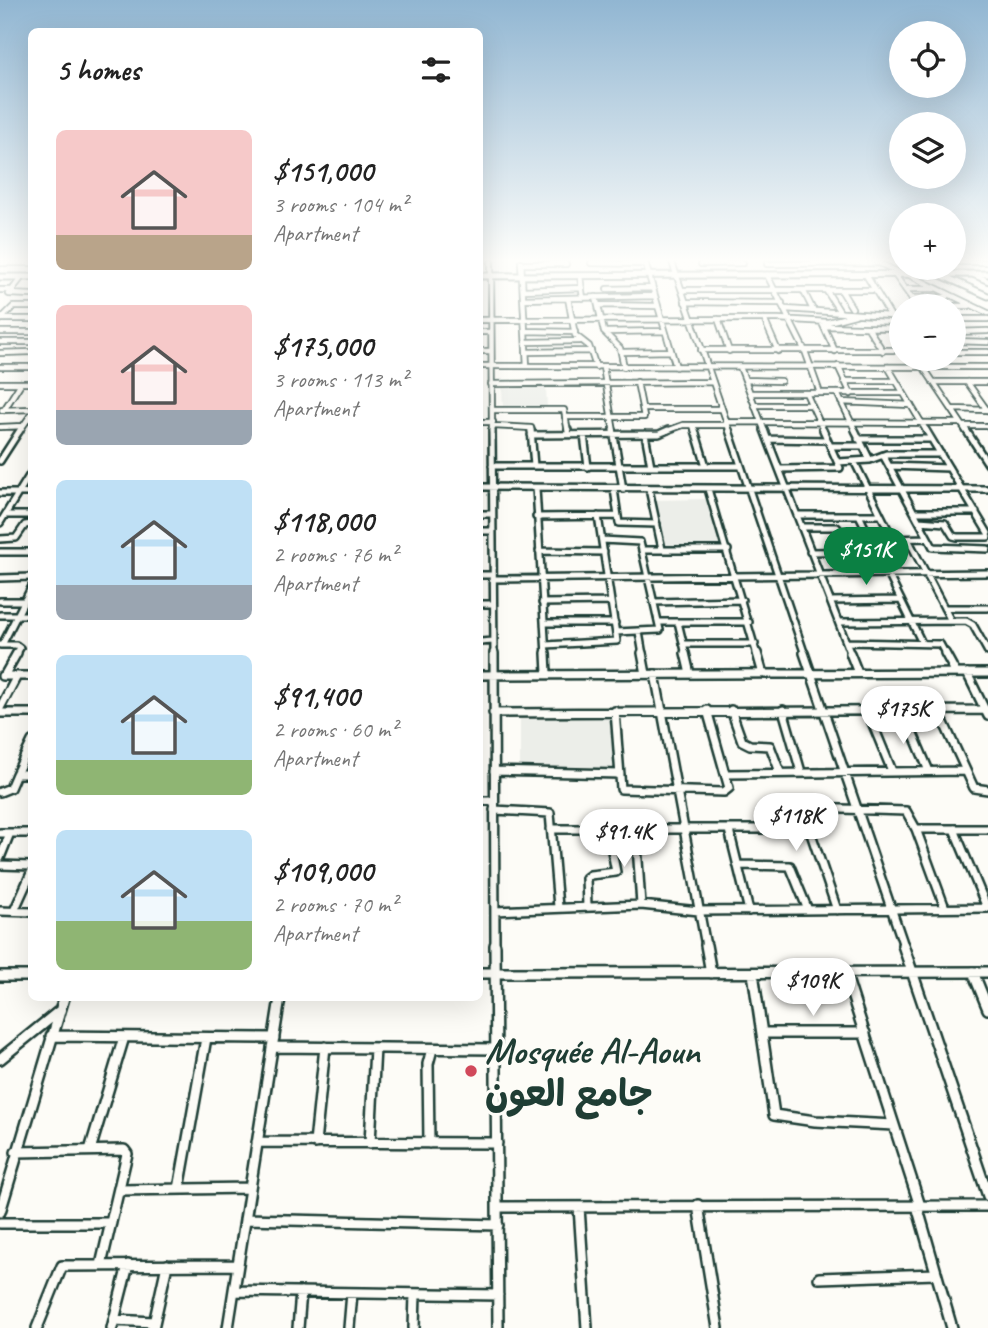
<!DOCTYPE html>
<meta charset="utf-8">
<style>
:root{--surface:#fff;--page:#f2f2f2;--text:#222;--muted:#767676;--accent:#0b8043}
body{margin:0;font-family:Caveat,"Playpen Sans Arabic",sans-serif;background:var(--page);color:var(--text);height:100vh;display:flex;flex-direction:column;font-size:26px;white-space:nowrap}
*{box-sizing:border-box;margin:0}
p{font-size:23px;color:var(--muted)}
.icon{flex:none;width:38px;height:38px;fill:none;stroke:currentColor;stroke-width:2;stroke-linecap:round;stroke-linejoin:round}
.map{position:relative;flex:1;overflow:hidden}
.drawer{position:absolute;left:28px;top:28px;width:455px;height:973px;display:flex;flex-direction:column;background:var(--surface);border-radius:10px;box-shadow:0 7px 28px #0002}
.drawer>*{flex:none}
.controls{position:absolute;left:889px;top:21px;display:grid;gap:14px}
.controls a{display:grid;place-items:center;width:77px;height:77px;border-radius:50%;background:var(--surface);box-shadow:0 7px 28px #0002;font-size:35px}
.price{position:absolute;translate:-50% -60px;padding:0 16px;border-radius:24px;background:#fff;color:#222;font-size:23px;line-height:46px;filter:drop-shadow(0 2px 4px #0008)}
.price::after{content:'';position:absolute;left:50%;top:42px;width:21px;height:16px;margin-left:-10px;background:inherit;clip-path:polygon(0 0,100% 0,50% 100%)}
.price.current{background:var(--accent);color:#fff}
ul{padding:0;list-style:none}
li{display:flex;align-items:center;gap:21px;height:175px;padding:0 28px}
li span{display:grid;place-items:center;flex:none;width:196px;height:140px;border-radius:10px;color:#555}
li>.icon{margin-inline-start:auto}
span .icon{width:84px;height:84px;fill:#fffc;stroke-width:1}
li b{font-size:30px}
h2{display:flex;justify-content:space-between;align-items:center;height:84px;padding:0 28px;font-size:30px}
.map>svg:first-child{display:block}
.built{fill:#eceee9}
.lines{fill:none;stroke-linecap:round;stroke-linejoin:round}
.minor-far3-casing{stroke:#1f3d34;stroke-width:8}
.minor-far2-casing{stroke:#1f3d34;stroke-width:10}
.minor-far1-casing{stroke:#1f3d34;stroke-width:12}
.minor-casing{stroke:#1f3d34;stroke-width:14}
.tertiary-casing{stroke:#1f3d34;stroke-width:9}
.minor-far3{stroke:#fdfcf7;stroke-width:4.5}
.minor-far2{stroke:#fdfcf7;stroke-width:5}
.minor-far1{stroke:#fdfcf7;stroke-width:7}
.minor{stroke:#fdfcf7;stroke-width:9}
.tertiary{stroke:#fdfcf7;stroke-width:5}
.poi-dot{fill:#d1495b;stroke:#fdfcf7;stroke-width:2.5}
.labels{text-anchor:middle;stroke-width:6;stroke-linejoin:round;paint-order:stroke}
.near-poi-label{font-size:37px;font-weight:bold;fill:#1f3d34;stroke:#fdfcf7;text-anchor:start}
</style>
<div class="map">
<svg width="988" height="1328" viewBox="0 0 988 1328">
<rect width="100%" height="100%" fill="#fdfcf7"/>
<filter id="ink" filterUnits="userSpaceOnUse"><feTurbulence type="fractalNoise" baseFrequency=".0143" numOctaves="2"/><feDisplacementMap in="SourceGraphic" scale="14" xChannelSelector="R" yChannelSelector="G"/><feConvolveMatrix kernelMatrix="1 2 1 2 8 2 1 2 1" color-interpolation-filters="sRGB"/></filter>
<g filter="url(#ink)">
<path class="built" d="M546,384L547,409L503,408L502,385Z
M709,499L723,548L665,549L652,500Z
M520,714H613L619,770L520,769Z"/>
<g class="lines">
<g class="minor-far3-casing">
<path id="minor-far3" d="M491,262L492,432
M521,262L527,366
M645,262L676,367
M672,262L730,432
M877,262L902,274
M960,262H988
M0,263H32
M591,263L646,264
M521,264H566
M701,264L743,263
M767,264L879,263
M767,275L805,351L820,393
M866,275L901,333
M895,275L917,306
M909,275L988,313
M974,275L988,281
M580,276L583,298
M22,277L9,294L32,295
M607,289L652,288
M905,289H934
M0,290H13
M523,290L582,288
M682,290H874
M803,290L813,310
M826,290L840,312
M841,290L852,308
M596,297L604,332L620,348L624,367
M568,298L575,335L589,346L596,367
M911,298L947,297
M523,299L654,296
M685,302L782,303
M598,305L657,306
M954,306H969
M786,309L890,316
M0,319H32
M718,319L729,351
M764,319L778,351
M954,319H988
M0,320L13,307H32
M480,320L778,319L828,322L855,315
M822,323L835,351
M824,326L898,328
M868,328L883,351
M525,331L575,332
M0,332H32
M480,332H491
M604,332L665,331
M954,332L988,331
M954,341L988,342
M0,342H32
M526,342L580,341
M701,350H901
M480,351H491
M526,352L591,351
M622,352L671,351
M954,352H988
M0,353L32,352
M918,359L967,432
M480,366L988,367
M838,366L851,394
M0,367H32
M603,367L614,432
M740,367L765,432
M888,367L927,432
M746,380L781,381
M844,381H896
M933,382H988
M967,382L987,410
M0,383H32
M491,384L713,382
M751,393H903
M806,393L824,432
M837,393L856,432
M841,402L911,405
M755,405H811
M643,409H722
M952,409L988,410
M2,410L32,409
M4,410L21,383
M492,410H564L568,432
M565,417H644L637,382
M480,422H493
M726,422L960,423
M693,425L695,432
M493,426L531,428V432
M963,426H988
M0,427L23,426
M19,432L32,413
M664,432L683,425H727"/>
</g>
<g class="minor-far2-casing">
<path id="minor-far2" d="M492,430L494,655
M531,430L534,466
M568,430L569,435
M613,430L623,489
M695,430L706,466
M729,430L805,655
M764,430L851,655
M855,430L870,460
M926,430L988,533
M966,430L988,464
M645,434L651,466
M531,435L659,434L668,430
M584,435L588,467
M769,439L827,440
M858,439H931
M830,446H863
M883,455L933,547L988,549
M0,461L20,430
M854,461L893,539
M838,462L870,460L886,454H941
M492,466H741
M889,466L949,468
M780,469L840,468L823,430
M480,487L988,489
M536,488L546,655
M614,489L619,523L657,524
M649,489L662,549
M708,489L757,655
M0,493H32
M914,512H976
M480,514H491
M5,515H32
M797,515H880
M859,515L922,643
M536,517L618,516
M919,521L945,523L953,536L957,537H988
M0,523L32,471
M801,527H837L848,540L928,538
M480,531H491
M0,539L16,538L25,525L32,524
M908,539L951,621
M602,540L640,542L660,630L616,632
M642,550H728
M539,551L604,552
M0,552H32
M810,552L878,551
M480,575H492
M0,578L32,577
M492,579L988,573
M0,601H24
M830,601L901,600
M654,602L742,600
M542,603L611,602
M480,604H492
M944,608H988
M0,615H32
M659,622H749
M678,622L686,655
M839,622L966,621L973,625L988,652
M544,623H615
M639,632L643,655
M480,642L493,641
M846,642L940,644L946,655
M683,644H755
M0,645H16L20,648L16,655
M2,645L32,586
M546,645L617,641L598,516"/>
</g>
<g class="minor-far1-casing">
<path id="minor-far1" d="M494,653L495,946
M546,653L547,674
M642,653L646,674
M685,653L690,674
M757,653L763,674
M804,653L904,946
M850,653L858,673
M945,653L956,673
M967,673L988,716
M655,674L706,946
M480,675L988,673
M2,676H32
M4,676L17,653
M0,708L17,676
M731,710L742,741L750,745L770,746L780,772
M783,710L801,772
M867,710L892,771
M903,710L929,771
M938,710L974,788L988,790
M615,711L621,789L724,792L729,788L707,710
M0,713H32
M493,713L988,710
M32,741L16,774H32
M494,771L620,774
M726,774L966,771
M0,792L10,788L16,774
M480,801H494
M494,810L550,813L558,907
M551,829H810
M916,829H988
M954,829L987,908
M636,830L641,905
M729,830L749,911
M0,833H32
M0,858L10,833
M0,865L32,866
M738,865L790,866L808,910
M587,906L586,878L590,875L616,872L608,830
M837,910L804,813L809,808L906,811L916,829L945,908
M0,911L32,912
M14,911L32,871
M495,911L641,905L699,911L988,908"/>
</g>
<g class="minor-casing">
<path id="minor" d="M495,945L498,1328
M706,945L711,973
M903,945L988,1196
M973,972L988,1009
M480,973L988,972
M753,973L774,1115L815,1121L894,1125
M845,973L920,1206
M0,976H32
M762,1033H865
M51,1036L274,1038
M272,1047L496,1049
M0,1059L58,1012
M257,1142L497,1143
M315,1143L325,1047
M370,1143L375,1048
M429,1143L428,1064L432,1049
M90,1150L124,1037
M16,1152L124,1150L127,1154L101,1265
M179,1189L206,1038
M119,1190L250,1188
M698,1205L718,1328
M917,1206L952,1328
M498,1207L988,1206
M579,1207L587,1328
M0,1212L64,998
M245,1219L498,1225
M0,1223H111
M819,1278L936,1274
M234,1291L498,1295
M114,1320L154,1322
M37,1328L62,1266L238,1265
M112,1328L128,1265
M153,1328L167,1265
M228,1328L280,998
M298,1328L301,1292
M349,1328L352,1293
M414,1328L415,1294"/>
</g>
<g class="tertiary-casing">
<path id="tertiary" d="M925,268L988,296
M480,276L988,274
M0,277H32"/>
</g>
<use href="#minor-far3" class="minor-far3"/>
<use href="#minor-far2" class="minor-far2"/>
<use href="#minor-far1" class="minor-far1"/>
<use href="#minor" class="minor"/>
<use href="#tertiary" class="tertiary"/>
</g>
</g>
<linearGradient id="sky" x2="0" y2="1"><stop stop-color="#91b6d2"/><stop offset="0.58" stop-color="#fefefb"/><stop offset="1" stop-color="#fefefb" stop-opacity="0"/></linearGradient>
<rect width="988" height="448" fill="url(#sky)"/>
<circle class="poi-dot" cx="471" cy="1071" r="7"/>
<g class="labels">
<g class="near-poi-label">
<text x="485" y="1063">Mosquée Al-Aoun<tspan x="485" dy="43">جامع العون</tspan></text>
</g>
</g>
</svg>
<div class="controls">
<a><svg class="icon" aria-label="locate" viewBox="0 0 24 24"><circle cx="12" cy="12" r="6"/><path d="M12 2v4M12 18v4M2 12h4M18 12h4"/></svg></a>
<a><svg class="icon" aria-label="layers" viewBox="0 0 24 24"><path d="M12 4l9 5-9 5-9-5zM3 14l9 5 9-5"/></svg></a>
<a>+</a>
<a>−</a>
</div>
<b class="price current" style="left:866px;top:587px">$151K</b>
<b class="price" style="left:903px;top:746px">$175K</b>
<b class="price" style="left:796px;top:853px">$118K</b>
<b class="price" style="left:624px;top:869px">$91.4K</b>
<b class="price" style="left:813px;top:1018px">$109K</b>
<section class="drawer">
<h2>5 homes<svg class="icon" aria-label="filters" viewBox="0 0 24 24"><path d="M4 7h16M4 17h16"/><circle cx="9" cy="7" r="2"/><circle cx="15" cy="17" r="2"/></svg></h2>
<ul>
<li><span style="background:linear-gradient(#f6c9c9 75%,#b9a48a 0)"><svg class="icon" aria-label="home" viewBox="0 0 24 24"><path d="M3 11l9-7 9 7M6 9v11h12V9"/></svg></span><div><b>$151,000</b><p>3 rooms · 104 m²</p><p>Apartment</p></div></li>
<li><span style="background:linear-gradient(#f6c9c9 75%,#9aa5b1 0)"><svg class="icon" aria-label="home" viewBox="0 0 24 24"><path d="M3 11l9-7 9 7M6 9v11h12V9"/></svg></span><div><b>$175,000</b><p>3 rooms · 113 m²</p><p>Apartment</p></div></li>
<li><span style="background:linear-gradient(#bfe0f5 75%,#9aa5b1 0)"><svg class="icon" aria-label="home" viewBox="0 0 24 24"><path d="M3 11l9-7 9 7M6 9v11h12V9"/></svg></span><div><b>$118,000</b><p>2 rooms · 76 m²</p><p>Apartment</p></div></li>
<li><span style="background:linear-gradient(#bfe0f5 75%,#8fb573 0)"><svg class="icon" aria-label="home" viewBox="0 0 24 24"><path d="M3 11l9-7 9 7M6 9v11h12V9"/></svg></span><div><b>$91,400</b><p>2 rooms · 60 m²</p><p>Apartment</p></div></li>
<li><span style="background:linear-gradient(#bfe0f5 65%,#8fb573 0)"><svg class="icon" aria-label="home" viewBox="0 0 24 24"><path d="M3 11l9-7 9 7M6 9v11h12V9"/></svg></span><div><b>$109,000</b><p>2 rooms · 70 m²</p><p>Apartment</p></div></li>
</ul>
</section>
</div>
